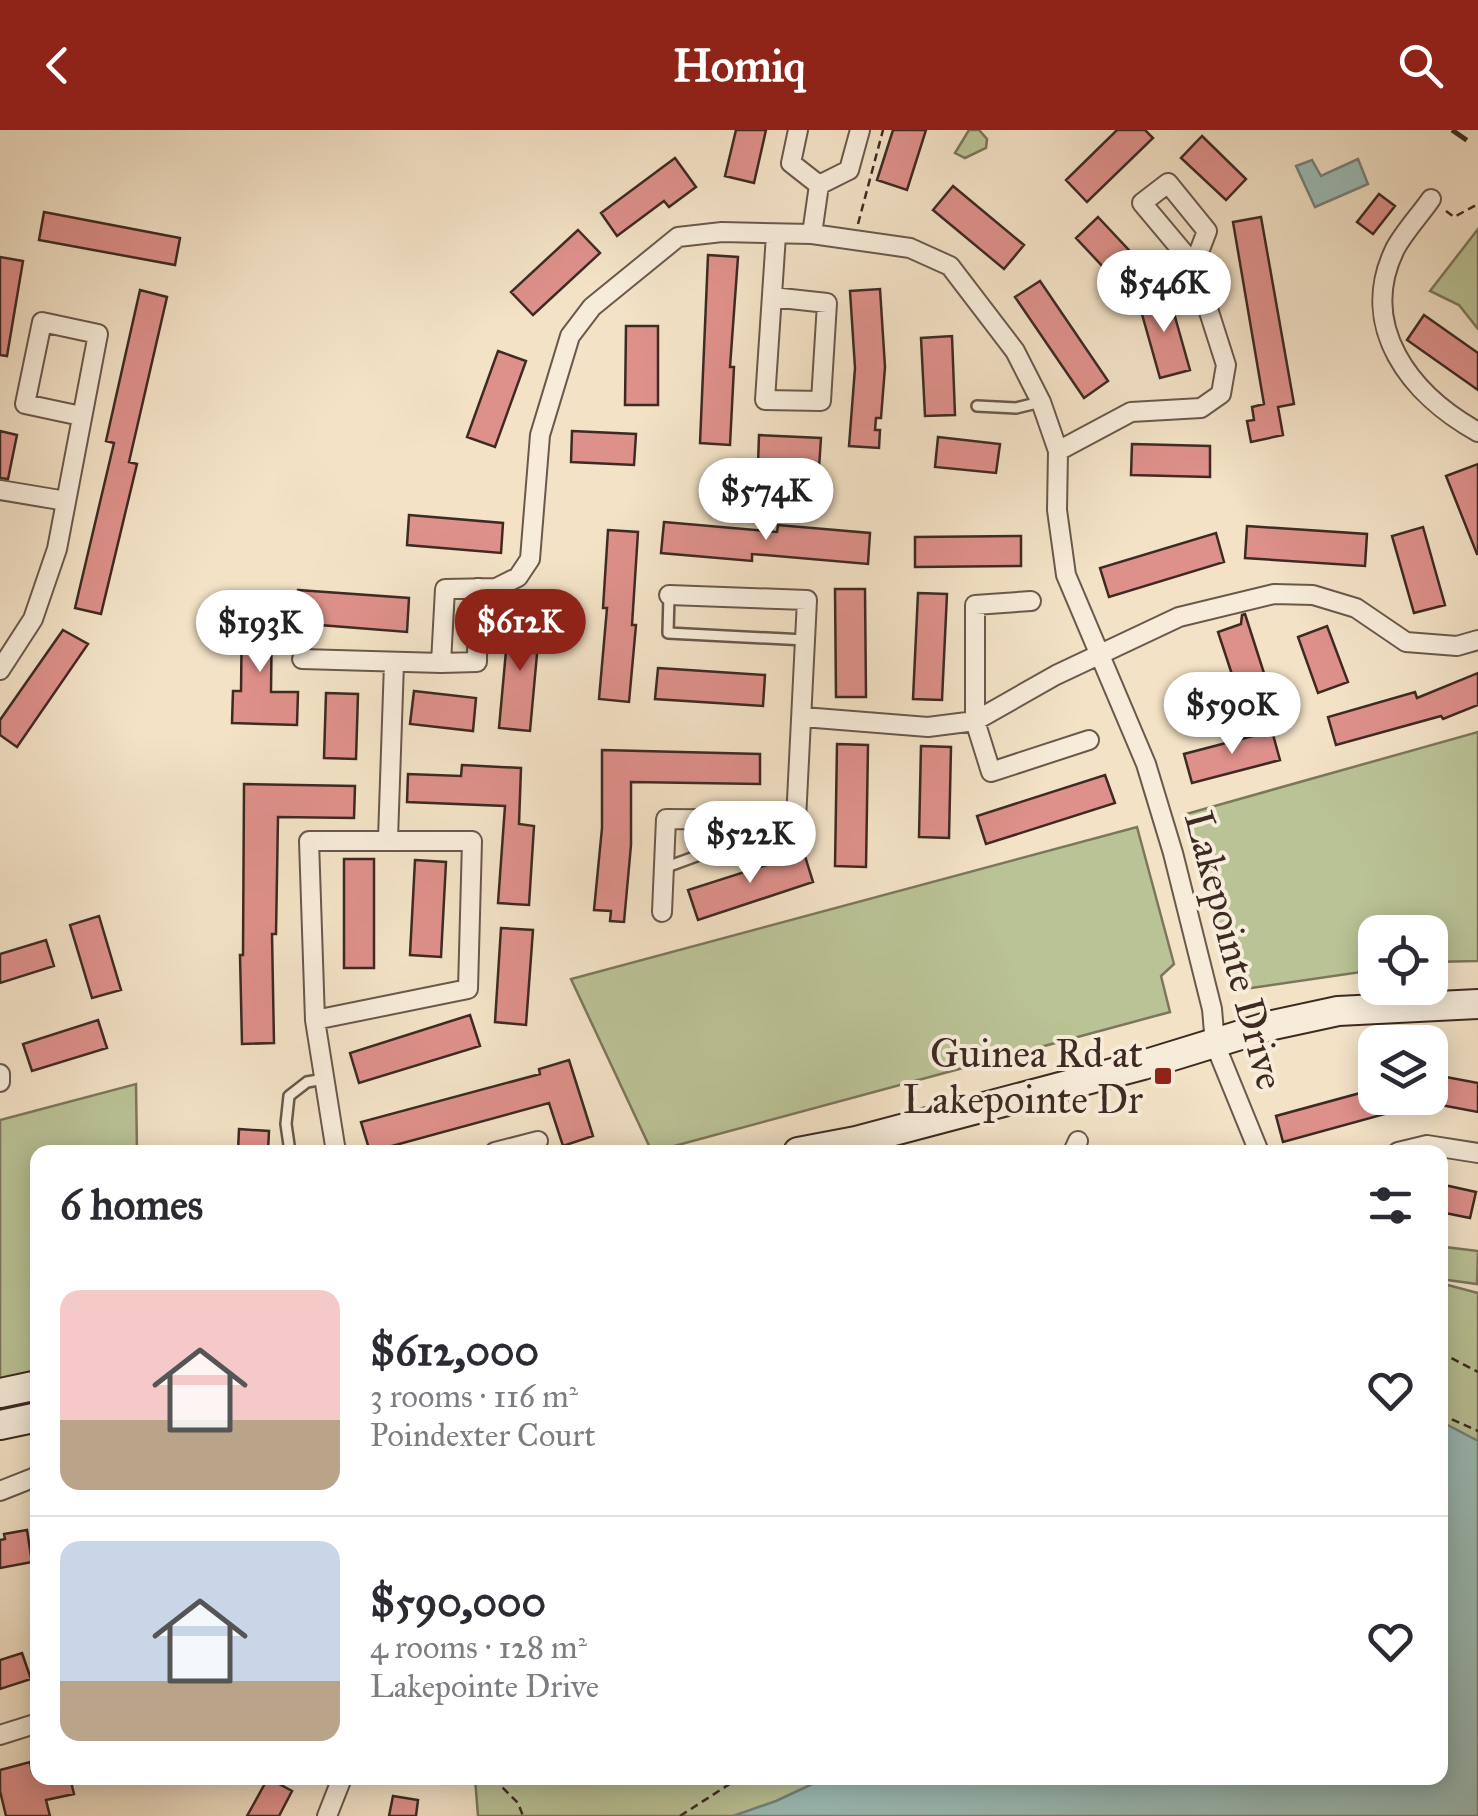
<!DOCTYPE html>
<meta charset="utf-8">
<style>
:root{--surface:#fff;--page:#f2f2f3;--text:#2b2b33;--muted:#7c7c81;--line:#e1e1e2;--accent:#8f2418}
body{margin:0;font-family:"IM FELL Great Primer",serif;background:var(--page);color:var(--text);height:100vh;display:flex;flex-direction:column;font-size:38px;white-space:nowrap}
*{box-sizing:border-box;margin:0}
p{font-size:32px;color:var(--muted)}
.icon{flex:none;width:55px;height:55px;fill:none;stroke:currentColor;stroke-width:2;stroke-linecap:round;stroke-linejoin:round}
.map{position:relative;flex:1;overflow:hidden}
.details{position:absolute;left:30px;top:1015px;width:1418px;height:640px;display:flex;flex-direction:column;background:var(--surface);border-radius:20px;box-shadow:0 5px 25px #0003}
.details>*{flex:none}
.controls{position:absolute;left:1358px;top:785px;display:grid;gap:20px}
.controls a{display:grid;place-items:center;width:90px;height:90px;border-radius:20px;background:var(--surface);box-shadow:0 5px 25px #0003;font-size:50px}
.price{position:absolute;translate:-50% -85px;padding:0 22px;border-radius:35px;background:#fff;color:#222;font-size:32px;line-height:65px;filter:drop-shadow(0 2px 5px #0008)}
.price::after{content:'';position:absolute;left:50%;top:60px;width:30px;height:22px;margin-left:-15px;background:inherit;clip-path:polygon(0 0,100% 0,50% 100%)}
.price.current{background:var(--accent);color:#fff}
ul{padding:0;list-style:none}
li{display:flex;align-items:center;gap:30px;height:250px;padding:0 30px}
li+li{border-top:2px solid var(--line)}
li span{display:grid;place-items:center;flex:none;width:280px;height:200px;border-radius:20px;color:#555}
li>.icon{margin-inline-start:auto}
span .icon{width:120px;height:120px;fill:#fffc;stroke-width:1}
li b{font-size:42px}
h2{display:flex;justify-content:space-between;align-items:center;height:120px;padding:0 30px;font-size:42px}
header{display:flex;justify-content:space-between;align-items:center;height:130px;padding:0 30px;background:var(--accent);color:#fff;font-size:45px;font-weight:700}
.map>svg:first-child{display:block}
.green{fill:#bac396;stroke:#7c765c;stroke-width:2.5}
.water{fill:#9bbdb8;stroke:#76827c;stroke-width:2.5}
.building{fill:#de908a;stroke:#3e2a23;stroke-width:2.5}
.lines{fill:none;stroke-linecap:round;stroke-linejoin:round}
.lane-casing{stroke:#6b584c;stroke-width:14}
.street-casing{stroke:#6b584c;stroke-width:22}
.secondary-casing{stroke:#3e2a23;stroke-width:32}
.path{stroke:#3e2a23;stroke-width:2.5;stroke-dasharray:8 5;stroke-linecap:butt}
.lane{stroke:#f7ecda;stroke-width:9}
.street{stroke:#f7ecda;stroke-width:18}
.secondary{stroke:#f7ecda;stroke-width:28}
.rail{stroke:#3e2a23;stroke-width:5;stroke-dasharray:18 18;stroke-linecap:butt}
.poi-dot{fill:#8f2418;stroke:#f7ecda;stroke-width:4}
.labels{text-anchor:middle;stroke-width:8;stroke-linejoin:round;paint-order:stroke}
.street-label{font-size:40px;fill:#3e2a23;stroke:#f7ecda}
.poi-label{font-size:40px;fill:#3e2a23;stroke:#f7ecda;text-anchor:end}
</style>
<header><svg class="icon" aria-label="back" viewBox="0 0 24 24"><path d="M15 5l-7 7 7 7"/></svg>Homiq<svg class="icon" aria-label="search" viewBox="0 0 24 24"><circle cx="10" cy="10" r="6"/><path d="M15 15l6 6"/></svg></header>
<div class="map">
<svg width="1478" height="1686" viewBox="0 0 1478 1686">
<rect width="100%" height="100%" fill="#f3e2c6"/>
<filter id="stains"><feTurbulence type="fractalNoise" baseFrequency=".002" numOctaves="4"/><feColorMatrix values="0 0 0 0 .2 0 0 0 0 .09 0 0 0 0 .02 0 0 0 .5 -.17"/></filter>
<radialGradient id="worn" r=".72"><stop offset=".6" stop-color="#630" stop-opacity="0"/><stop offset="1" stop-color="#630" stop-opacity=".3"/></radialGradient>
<path class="green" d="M969,0H979L987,9L986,18L965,28L955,23Z
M1478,99V199L1459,175L1430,161Z
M1478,602V831L1430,832V802H1375V840L1237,860L1186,684Z
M1137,697L1174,834L1161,846L1170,882L652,1022L571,849Z
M136,954L137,1022H38L37,1246L0,1256V990Z
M1445,1117L1478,1121L1477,1154L1440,1149Z
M1440,1153L1478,1163V1686H478L475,1648H1440Z"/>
<path class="water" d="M1358,29L1368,54L1315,77L1296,36L1312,30L1321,46Z
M1440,1291L1478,1311V1686H733L776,1671L825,1648H1440Z"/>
<path class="building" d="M736,0H766L754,53L725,46Z
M893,0H926L907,60L877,50Z
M1117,0H1145L1153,8L1087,72L1066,50Z
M1202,6L1246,49L1226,70L1181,28Z
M675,28L696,57L669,77L664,71L617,106L601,83Z
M953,56L1024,115L1004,139L933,80Z
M1379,64L1395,76L1373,104L1357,92Z
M44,82L180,108L175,135L39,110Z
M1098,87L1141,133L1119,154L1076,108Z
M1261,87L1294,274L1278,277L1283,305L1251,312L1247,291L1254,290L1252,277L1264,274L1233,92Z
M578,100L600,123L533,185L511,162Z
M708,125L738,127L730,237H734L730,315L700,313Z
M0,127L23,131L7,226L0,225Z
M1040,151L1108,251L1084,268L1015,167Z
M880,159L885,237L881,288H876L875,300H880L879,318L849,316L855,238L850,161Z
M140,160L167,167L129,332L137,334L101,484L75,478L114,313L106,311Z
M1168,162L1190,240L1160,248L1138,170Z
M1424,185L1478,223V260L1407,210Z
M626,196H658V275H625Z
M952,206L955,285L925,286L921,208Z
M498,221L526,231L495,317L467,307Z
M0,301L17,305L8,349L0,348Z
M572,301L636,304L634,335L571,332Z
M759,305L821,308L819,338L758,335Z
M938,307L1000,314L996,343L935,337Z
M1132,314L1210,316V347L1131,345Z
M1478,334V424H1477L1446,346Z
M409,385L503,393L501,423L407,415Z
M664,392L777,402L778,395L870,403L868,434L752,424V431L661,423Z
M1247,396L1367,404L1365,436L1245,428Z
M1423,397L1445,475L1414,483L1392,406Z
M608,400L638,402L632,495H636L629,572L599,569L607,478H603Z
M1216,403L1224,432L1109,467L1100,438Z
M1021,406V436L915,437V407Z
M835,459H865L866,567H836Z
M298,460L409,468L407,502L295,493Z
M918,463L947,464L942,570L913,569Z
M242,476H272L271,562H298L297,595L232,593L233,561H241Z
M1245,484L1272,568L1243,578L1218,502L1241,494L1242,485Z
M509,488L540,491L530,601L499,598Z
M1327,496L1348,552L1318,563L1298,507Z
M63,500L88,514L17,617L0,605V590Z
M658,538L765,545L763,576L655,569Z
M1478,543V575L1443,589L1441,586L1336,615L1328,587L1415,562L1417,568Z
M414,561L476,568L473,601L410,594Z
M326,563L358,564L356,629L324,628Z
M1272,601L1280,630L1192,653L1184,624Z
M837,614L868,615L866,737L835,736Z
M921,616L951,617L949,708L919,707Z
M602,620L760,624V654L631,652V715L624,792L610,791L611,781L594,780L602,698Z
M462,635L521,638L519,694L534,696L529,775L498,773L505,676L407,672L408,644L461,646Z
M1105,645L1115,673L986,714L977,686Z
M244,654L355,656L354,688L278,687L276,804H272L274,913L242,914L240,825H243Z
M804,723L813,752L698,790L688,760Z
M344,729H374V838H344Z
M415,730L446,732L441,827L410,825Z
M99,786L121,860L92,868L70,795Z
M501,798L533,800L526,895L495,892Z
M46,810L54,836L0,853V824Z
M470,885L480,916L359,953L350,923Z
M98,890L107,918L32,941L23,914Z
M569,930L593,1006L563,1016L549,973L370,1022L361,992L540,944L539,939Z
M1430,944L1478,953V982L1430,973Z
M1375,959V968H1380L1385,984L1283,1012L1276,986Z
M239,999L269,1001L268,1022H238Z
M1440,1054L1476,1062L1470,1088L1440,1082Z
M27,1400L32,1432L0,1438V1410L5,1409L4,1404Z
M22,1523L31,1549L0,1559V1530Z
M30,1632L32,1642L38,1641V1648H70L74,1664L46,1670L50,1686H6L0,1661V1640Z
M268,1648L292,1661L279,1686H247Z
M393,1666L418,1670L416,1686H389Z"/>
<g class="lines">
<g class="lane-casing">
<path id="lane" d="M977,276L1016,278L1041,272
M669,465L668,503L805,510
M664,738L784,694
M290,1022L286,994L289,966L307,952L324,949"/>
</g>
<g class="street-casing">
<path id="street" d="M798,0L791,33L819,55
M819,55L849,40L860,0
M1431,69C1420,85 1404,102 1395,119C1357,197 1411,265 1478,302
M812,104L819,55
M772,167L827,173L821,271L765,270L776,105
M1058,321L1131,282L1201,278L1221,264L1226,235L1194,135L1142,73L1168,53L1207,101L1194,135
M0,360L66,371
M1031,471L975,475V591L991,642L1089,610
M302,529L441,533L445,459L496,458L518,447L530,429L540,305L570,206L592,177L678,107L722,102L812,104L910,118L950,136L1015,221L1041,272L1058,321L1057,380L1066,445L1146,634L1173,723L1212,879L1215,914L1259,1022
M441,533L477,532L478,458
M0,540L33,489L57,419L98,204L42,192L25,274L81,286
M803,587L928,597L975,591L1056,545L1179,487L1274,464L1313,465L1356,478L1406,512L1457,516L1478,510
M388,709L394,533
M662,782L666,689L796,690L807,470L669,465
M315,890L468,859L472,711H309L315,890L336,1022
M0,944V952
M495,1022L538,1011
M1073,1022L1078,1011
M1398,1022L1427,1015L1478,1023
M0,1361L38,1346
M0,1605L38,1593
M327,1686L342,1648"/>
</g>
<g class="secondary-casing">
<path id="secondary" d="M798,1022L856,1011L1143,935L1273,895L1338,881L1478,874
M0,1263L38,1255
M0,1295L38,1287"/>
</g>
<path class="path" d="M1446,81L1454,87L1478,74
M858,94L883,0
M1440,1222L1478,1242
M1440,1284L1478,1301
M496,1648L495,1650L518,1673L523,1686
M680,1686L739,1648"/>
<use href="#lane" class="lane"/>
<use href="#street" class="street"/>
<use href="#secondary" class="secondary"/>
<path class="rail" d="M1452,0L1478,18"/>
</g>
<rect class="poi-dot" x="1153" y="936" width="20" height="20" rx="5"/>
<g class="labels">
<g class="street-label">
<text transform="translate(1235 820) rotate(75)" y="14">Lakepointe Drive</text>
</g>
<g class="poi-label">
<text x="1143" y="937">Guinea Rd at<tspan x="1143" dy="46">Lakepointe Dr</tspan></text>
</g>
</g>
<rect width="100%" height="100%" filter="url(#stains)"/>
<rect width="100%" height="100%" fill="url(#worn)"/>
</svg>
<div class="controls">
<a><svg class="icon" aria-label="locate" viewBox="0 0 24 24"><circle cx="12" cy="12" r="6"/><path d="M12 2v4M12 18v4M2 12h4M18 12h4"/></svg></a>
<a><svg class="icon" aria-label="layers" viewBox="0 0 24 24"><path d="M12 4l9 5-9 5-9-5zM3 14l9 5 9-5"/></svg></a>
</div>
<b class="price" style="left:1164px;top:205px">$546K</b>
<b class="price" style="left:766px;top:413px">$574K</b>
<b class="price current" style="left:520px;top:544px">$612K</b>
<b class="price" style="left:260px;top:545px">$193K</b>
<b class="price" style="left:1232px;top:627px">$590K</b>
<b class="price" style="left:750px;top:756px">$522K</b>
<section class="details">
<h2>6 homes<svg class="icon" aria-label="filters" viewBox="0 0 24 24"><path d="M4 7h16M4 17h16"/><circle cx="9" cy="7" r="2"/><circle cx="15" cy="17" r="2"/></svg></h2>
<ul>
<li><span style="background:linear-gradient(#f6c9c9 65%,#b9a48a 0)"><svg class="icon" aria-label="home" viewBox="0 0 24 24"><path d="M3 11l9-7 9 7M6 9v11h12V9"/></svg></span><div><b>$612,000</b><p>3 rooms · 116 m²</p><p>Poindexter Court</p></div><svg class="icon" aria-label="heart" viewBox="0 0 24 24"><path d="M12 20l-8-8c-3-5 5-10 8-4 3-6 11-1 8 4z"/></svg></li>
<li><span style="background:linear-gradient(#c9d6e8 70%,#b9a48a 0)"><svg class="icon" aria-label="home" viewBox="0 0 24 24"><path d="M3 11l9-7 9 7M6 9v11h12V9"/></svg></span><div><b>$590,000</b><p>4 rooms · 128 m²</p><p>Lakepointe Drive</p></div><svg class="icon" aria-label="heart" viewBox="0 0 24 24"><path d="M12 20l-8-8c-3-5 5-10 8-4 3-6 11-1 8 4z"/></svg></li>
</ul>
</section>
</div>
